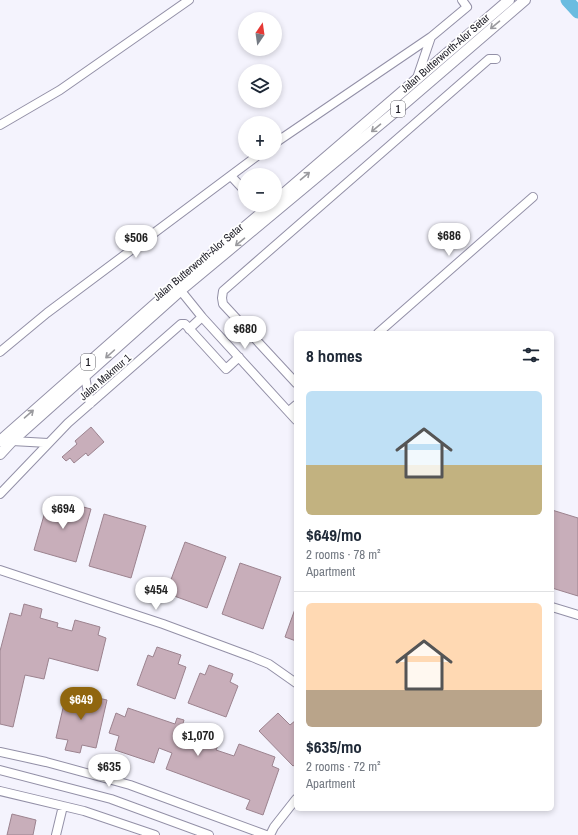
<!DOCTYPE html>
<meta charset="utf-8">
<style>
:root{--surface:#fff;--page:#f6f6f7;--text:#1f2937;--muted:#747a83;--line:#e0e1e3;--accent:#90660e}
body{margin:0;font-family:"Archivo Narrow",sans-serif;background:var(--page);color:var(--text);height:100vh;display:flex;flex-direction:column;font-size:15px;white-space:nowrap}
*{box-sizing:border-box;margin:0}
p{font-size:13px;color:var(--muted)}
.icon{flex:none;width:22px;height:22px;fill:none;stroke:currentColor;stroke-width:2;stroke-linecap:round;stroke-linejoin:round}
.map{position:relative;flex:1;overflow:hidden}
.side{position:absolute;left:294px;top:331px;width:260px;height:480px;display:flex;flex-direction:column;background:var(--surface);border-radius:6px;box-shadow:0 2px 6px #0003}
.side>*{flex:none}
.needle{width:26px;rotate:13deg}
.controls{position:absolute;left:238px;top:12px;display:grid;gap:8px}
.controls a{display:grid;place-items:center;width:44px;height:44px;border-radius:50%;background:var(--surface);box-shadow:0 2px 6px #0003;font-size:20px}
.price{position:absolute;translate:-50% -34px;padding:0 9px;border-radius:14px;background:#fff;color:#222;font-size:13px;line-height:26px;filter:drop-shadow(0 1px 2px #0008)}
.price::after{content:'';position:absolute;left:50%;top:24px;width:12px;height:9px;margin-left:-6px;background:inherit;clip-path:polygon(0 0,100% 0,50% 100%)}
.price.on{background:var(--accent);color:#fff}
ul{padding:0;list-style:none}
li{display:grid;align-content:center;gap:8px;height:212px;padding:0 12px}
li+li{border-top:1px solid var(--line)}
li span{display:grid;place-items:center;height:124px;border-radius:6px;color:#555}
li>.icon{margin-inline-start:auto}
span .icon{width:72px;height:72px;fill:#fffc;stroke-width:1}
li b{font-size:17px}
h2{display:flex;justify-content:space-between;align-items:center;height:48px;padding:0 12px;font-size:17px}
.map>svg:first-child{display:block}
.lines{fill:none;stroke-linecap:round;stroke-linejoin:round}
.river{stroke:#6abce0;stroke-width:13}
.building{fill:#c8aeba;stroke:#9c838f}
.minor-casing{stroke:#9390a7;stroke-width:10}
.major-casing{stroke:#9390a7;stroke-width:12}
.minor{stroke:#fff;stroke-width:8}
.major{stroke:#fff;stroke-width:10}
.oneway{stroke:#9a9a9e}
.labels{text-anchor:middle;stroke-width:3.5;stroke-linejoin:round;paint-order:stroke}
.shield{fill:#fff;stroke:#626268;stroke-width:1}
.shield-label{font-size:10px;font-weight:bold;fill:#1f1e27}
.street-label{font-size:11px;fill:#1f1e27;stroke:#fff}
</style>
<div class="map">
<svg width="578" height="835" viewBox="0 0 578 835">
<rect width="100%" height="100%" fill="#f4f3fd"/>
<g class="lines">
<path class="river" d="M567,0L578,12"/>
</g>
<path class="building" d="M91,427L104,442L88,456L86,453L74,463L70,458L66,461L62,457L77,444L75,441Z
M49,498L91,509L76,562L34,550Z
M552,510L578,518V596L552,588Z
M104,514L146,526L131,578L89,566Z
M185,542L226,557L207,608L166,593Z
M240,563L281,577L263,629L222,614Z
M24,604L42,609L40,618L58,623L57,627L72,631L75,620L100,627L98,635L106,638L98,671L49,658L44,679L25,675L13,727L0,724V651L10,613L21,616Z
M295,609H296V641L285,637Z
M157,647L181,655L178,664L186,667L175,699L137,685L148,655L153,657Z
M209,665L233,674L230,682L238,686L226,717L188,703L200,673L205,675Z
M67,691L107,700L96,748L82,745L80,753L65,750L68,740L56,738Z
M128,708L175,724L177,718L184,720L182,727L220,741L216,750L234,756L239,744L275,757L272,766L279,769L263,815L246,809L250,800L166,769L172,753L159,748L154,763L115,750L119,736L109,733L116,713L125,717Z
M278,713L290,725L296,720V764L293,766L259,731Z
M12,814L36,820L33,835H7Z"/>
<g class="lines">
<g class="minor-casing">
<path id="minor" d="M417,78L431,37
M0,125L60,90L189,0
M275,143L431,37L467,7L462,0
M231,176L245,191
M177,286L202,317L296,420
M189,329L202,317
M378,333L533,197
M0,352L47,313L261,153
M85,376L90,404
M296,383L223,304L222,298L223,291L489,59H496
M289,411L296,405
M12,441L48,443
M0,494L68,423L181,324H185L226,369L239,357
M0,570L163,624L252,657L269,664L296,683
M552,607L578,615
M0,752L46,762L130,785L266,835
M0,770L111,799L209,835
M0,791L84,811L155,835
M56,835L63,806
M270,835L274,827L296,799"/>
</g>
<g class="major-casing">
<path id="major" d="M275,201L509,0
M0,441L196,268L271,205
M0,454L12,441L181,290L396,111L525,0"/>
</g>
<use href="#minor" class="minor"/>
<use href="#major" class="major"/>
</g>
<defs><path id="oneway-shaft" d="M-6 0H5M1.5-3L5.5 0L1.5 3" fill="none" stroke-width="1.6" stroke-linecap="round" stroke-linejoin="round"/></defs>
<g class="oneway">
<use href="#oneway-shaft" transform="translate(495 25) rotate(140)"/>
<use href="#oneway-shaft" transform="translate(376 128) rotate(140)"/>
<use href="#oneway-shaft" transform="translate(305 176) rotate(-40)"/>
<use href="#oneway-shaft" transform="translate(240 242) rotate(140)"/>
<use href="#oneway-shaft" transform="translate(110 354) rotate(138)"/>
<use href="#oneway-shaft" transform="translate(29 414) rotate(-41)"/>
</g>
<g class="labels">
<g class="shield">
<rect x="391" y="101" width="14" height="16" rx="3"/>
<rect x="81" y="354" width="14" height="16" rx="3"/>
</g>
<g class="shield-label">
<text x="398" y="113">1</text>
<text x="88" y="366">1</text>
</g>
<g class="street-label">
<text transform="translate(445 53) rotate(-41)" y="4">Jalan Butterworth-Alor Setar</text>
<text transform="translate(198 262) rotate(-40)" y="4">Jalan Butterworth-Alor Setar</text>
<text transform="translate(105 377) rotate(-41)" y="4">Jalan Makmur 1</text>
</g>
</g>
</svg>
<div class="controls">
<a><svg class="needle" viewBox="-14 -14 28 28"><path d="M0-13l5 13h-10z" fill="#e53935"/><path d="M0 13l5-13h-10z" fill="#747a83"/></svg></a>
<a><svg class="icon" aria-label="layers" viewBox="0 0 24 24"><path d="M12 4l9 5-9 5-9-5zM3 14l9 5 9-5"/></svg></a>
<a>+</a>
<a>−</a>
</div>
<b class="price" style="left:449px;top:257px">$686</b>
<b class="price" style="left:136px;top:259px">$506</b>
<b class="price" style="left:245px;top:350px">$680</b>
<b class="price" style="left:63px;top:530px">$694</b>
<b class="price" style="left:156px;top:611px">$454</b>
<b class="price on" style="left:81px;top:721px">$649</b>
<b class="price" style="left:198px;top:757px">$1,070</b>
<b class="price" style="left:109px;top:788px">$635</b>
<section class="side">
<h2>8 homes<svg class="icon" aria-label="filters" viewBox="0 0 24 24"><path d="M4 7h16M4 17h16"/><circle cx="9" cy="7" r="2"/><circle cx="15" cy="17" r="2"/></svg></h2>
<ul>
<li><span style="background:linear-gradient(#bfe0f5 60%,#c2b280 0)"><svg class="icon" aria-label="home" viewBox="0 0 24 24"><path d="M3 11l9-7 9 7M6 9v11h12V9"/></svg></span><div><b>$649/mo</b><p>2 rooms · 78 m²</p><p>Apartment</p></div></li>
<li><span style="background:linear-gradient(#ffd9b3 70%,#b9a48a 0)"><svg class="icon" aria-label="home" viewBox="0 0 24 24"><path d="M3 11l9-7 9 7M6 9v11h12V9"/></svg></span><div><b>$635/mo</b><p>2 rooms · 72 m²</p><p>Apartment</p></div></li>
</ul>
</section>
</div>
